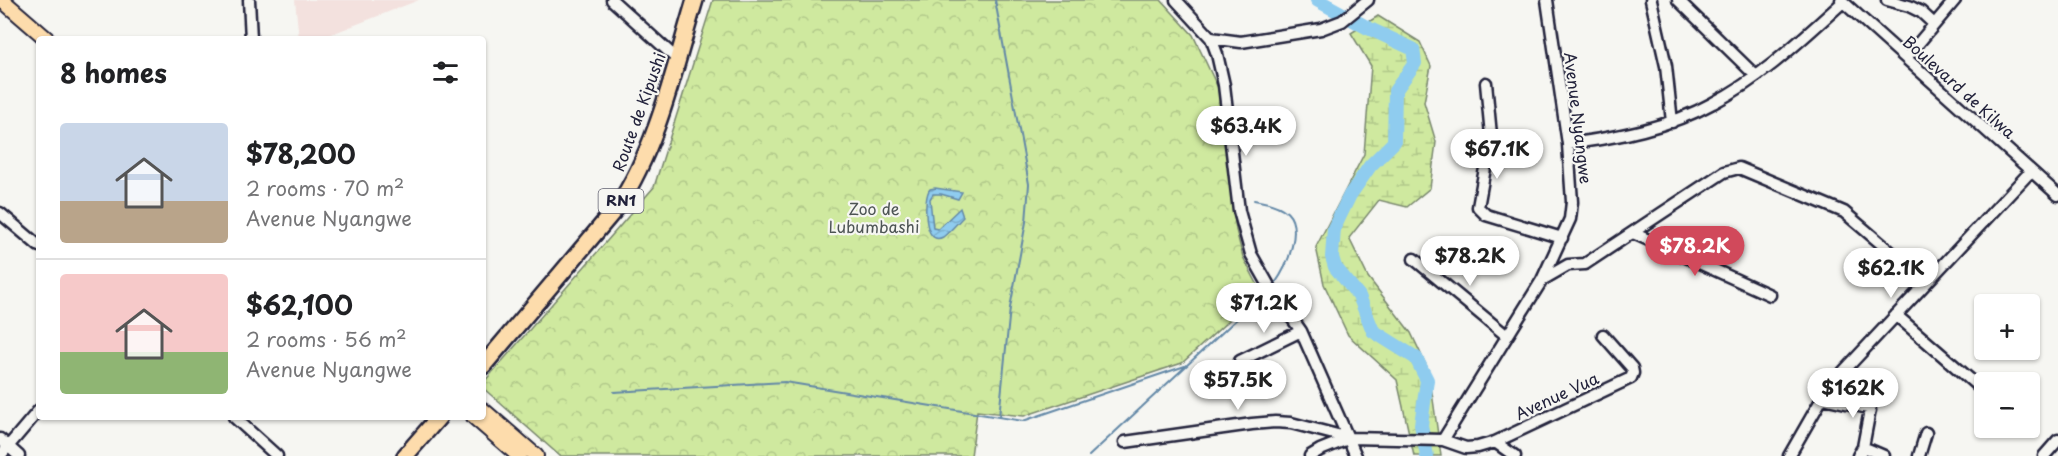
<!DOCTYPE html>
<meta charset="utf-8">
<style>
:root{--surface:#fff;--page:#f2f2f2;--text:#202124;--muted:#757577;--line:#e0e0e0;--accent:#d1495b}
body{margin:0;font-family:"Playpen Sans",sans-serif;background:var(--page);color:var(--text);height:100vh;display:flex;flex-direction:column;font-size:22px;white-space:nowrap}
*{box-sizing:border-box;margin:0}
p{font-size:20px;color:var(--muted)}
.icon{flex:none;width:33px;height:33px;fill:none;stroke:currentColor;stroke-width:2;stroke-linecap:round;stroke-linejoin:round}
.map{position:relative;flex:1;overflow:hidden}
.side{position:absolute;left:36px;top:36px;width:450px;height:384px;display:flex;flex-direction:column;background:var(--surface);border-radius:6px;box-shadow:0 2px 4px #0004}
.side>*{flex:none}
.buttons{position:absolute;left:1974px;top:294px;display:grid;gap:12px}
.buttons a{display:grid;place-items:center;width:66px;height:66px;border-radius:6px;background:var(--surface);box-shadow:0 2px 4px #0004;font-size:30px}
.price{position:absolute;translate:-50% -51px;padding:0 14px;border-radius:21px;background:#fff;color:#222;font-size:20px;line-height:39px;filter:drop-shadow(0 2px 3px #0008)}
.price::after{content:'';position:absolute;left:50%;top:36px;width:18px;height:14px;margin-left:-9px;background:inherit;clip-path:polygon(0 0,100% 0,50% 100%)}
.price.on{background:var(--accent);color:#fff}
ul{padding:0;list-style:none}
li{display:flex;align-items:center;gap:18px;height:150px;padding:0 24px}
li+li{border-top:2px solid var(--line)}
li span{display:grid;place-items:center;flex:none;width:168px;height:120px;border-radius:6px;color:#555}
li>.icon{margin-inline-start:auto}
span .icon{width:72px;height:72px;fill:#fffc;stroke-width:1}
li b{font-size:26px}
h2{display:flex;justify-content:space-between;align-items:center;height:72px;padding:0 24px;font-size:26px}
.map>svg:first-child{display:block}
.built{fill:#f3e1de}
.wetland{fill:url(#wetland-marsh);stroke:#78866d;stroke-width:1.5}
.park{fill:url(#park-crowns);stroke:#78866d;stroke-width:1.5}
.water{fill:url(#water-waves);stroke:#6388a7;stroke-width:1.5}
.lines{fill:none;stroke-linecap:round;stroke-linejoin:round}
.stream{stroke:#6388a7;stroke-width:2}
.river{stroke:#8fccef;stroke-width:14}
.minor-casing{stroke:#22223b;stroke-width:15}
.major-casing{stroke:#22223b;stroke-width:18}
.highway-casing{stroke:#22223b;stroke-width:20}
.minor{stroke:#f6f6f2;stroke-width:10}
.major{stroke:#fddcac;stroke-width:14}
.highway{stroke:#fddcac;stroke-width:15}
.labels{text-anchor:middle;stroke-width:4.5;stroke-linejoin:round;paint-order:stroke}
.shield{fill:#f6f6f2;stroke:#626272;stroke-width:1.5}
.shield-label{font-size:15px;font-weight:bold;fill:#22223b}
.street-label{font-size:16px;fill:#22223b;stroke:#f6f6f2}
.park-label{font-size:16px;fill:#4d5454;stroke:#f6f6f2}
</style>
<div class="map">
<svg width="2058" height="456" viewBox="0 0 2058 456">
<defs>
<pattern id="wetland-marsh" width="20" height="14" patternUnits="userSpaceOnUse" patternTransform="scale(1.5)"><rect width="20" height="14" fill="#cfe99f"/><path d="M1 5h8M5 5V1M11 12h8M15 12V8" fill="none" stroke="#b1c88a"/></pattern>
<pattern id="park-crowns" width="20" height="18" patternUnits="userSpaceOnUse" patternTransform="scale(1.5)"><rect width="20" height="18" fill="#cfe99f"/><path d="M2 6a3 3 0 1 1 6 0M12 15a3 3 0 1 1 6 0" fill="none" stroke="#b1c88a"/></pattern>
<pattern id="water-waves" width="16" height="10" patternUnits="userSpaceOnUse" patternTransform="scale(1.5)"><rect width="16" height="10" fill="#8fccef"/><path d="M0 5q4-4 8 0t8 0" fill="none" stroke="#7bafce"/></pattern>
</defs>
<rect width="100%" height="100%" fill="#f6f6f2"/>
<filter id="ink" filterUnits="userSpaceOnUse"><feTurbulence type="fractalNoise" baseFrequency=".0167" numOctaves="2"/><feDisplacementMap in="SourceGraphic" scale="12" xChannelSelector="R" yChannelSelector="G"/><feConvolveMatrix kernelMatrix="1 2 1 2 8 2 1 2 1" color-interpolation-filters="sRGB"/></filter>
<g filter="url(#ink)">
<path class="built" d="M295,0H419L319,39H299Z"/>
<path class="wetland" d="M1378,16L1420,42L1431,66L1424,102L1436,142L1430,188L1407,207L1379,200L1349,238L1368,277L1411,333L1429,371L1441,456H1414L1397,380L1348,335L1324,284L1316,247L1364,154L1371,66L1351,33Z"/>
<path class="park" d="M713,0H1161L1193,35L1218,88L1236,230L1243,257L1261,291L1182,363L1024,416L977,411L971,456H560L483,388V383L654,187Z"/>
<path class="water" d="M935,188L962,192L958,199L941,194H933L930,199L933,228L938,229L960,208L963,217C957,223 950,232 943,237C923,248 923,196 930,189Z"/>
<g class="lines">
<path class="stream" d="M995,0L1029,184L1026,222L1010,308L999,417
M1254,200C1284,205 1300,213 1292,246C1289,260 1282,274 1274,285
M614,392L785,382L1023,421L1185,366
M1089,456L1267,291"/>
<path class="river" d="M1317,0L1368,28L1413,49L1415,63L1395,91L1394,142L1370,166L1350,195L1334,228L1332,257L1335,267L1359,296L1373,331L1416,358L1427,380L1421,425L1427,456"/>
<g class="minor-casing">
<path id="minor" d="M249,0L251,39
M612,0L677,59
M1176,0L1211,38L1217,54L1224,85L1239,211L1251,254L1268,284L1301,331L1356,456
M1651,0L1666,66L1672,122
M1678,0L1756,76
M1841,0L2058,195
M1887,0L1909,6L1921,12L1934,24
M1211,38L1241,42L1321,29L1342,21L1368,0
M1906,58L1955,0
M1486,83L1491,135L1478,207L1486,215L1562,238
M1568,144C1618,137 1668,128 1713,103C1762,78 1803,38 1843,2
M0,213L39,246
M1633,233L1770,295
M1414,259L1507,336
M1542,280L1568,265L1585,264L1724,172L1739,168L1844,212L1926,282
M1896,315L1980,388
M1240,361L1301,331
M1824,398L1868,408L1870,410L1863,447L1858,456
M234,417L277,456
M0,439L19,456
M1443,440L1542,280L1570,219L1572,202L1568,144L1547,0
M1125,442L1252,424L1275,422L1291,423L1349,438
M1495,442L1515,456
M1863,447L1884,456
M0,456L39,410
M1310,456L1320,450L1350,438L1443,440L1466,448L1478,447L1495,442L1631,378L1633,373L1632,368L1603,335
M1789,456L1828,388L2031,171
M1919,456L1926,433
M2044,456L2058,440"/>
</g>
<g class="major-casing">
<path id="major" d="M2,0L47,39
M483,410L536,456
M474,417L519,456"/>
</g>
<g class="highway-casing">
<path id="highway" d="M483,366L618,206C658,145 674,69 695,0
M405,456L439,417"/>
</g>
<use href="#minor" class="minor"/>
<use href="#major" class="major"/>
<use href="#highway" class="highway"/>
</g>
</g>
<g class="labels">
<rect class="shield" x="598.5" y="189" width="45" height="24" rx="4.5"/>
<g class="shield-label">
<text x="621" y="206">RN1</text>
</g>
<g class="street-label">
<text transform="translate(1959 87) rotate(42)" y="6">Boulevard de Kilwa</text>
<text transform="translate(639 112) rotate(-70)" y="6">Route de Kipushi</text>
<text transform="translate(1578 118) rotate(83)" y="6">Avenue Nyangwe</text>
<text transform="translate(1557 396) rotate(-25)" y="6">Avenue Vua</text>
</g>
<g class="park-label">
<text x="874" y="215">Zoo de<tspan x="874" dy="18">Lubumbashi</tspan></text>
</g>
</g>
</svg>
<div class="buttons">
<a>+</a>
<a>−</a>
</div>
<b class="price" style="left:1246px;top:157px">$63.4K</b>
<b class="price" style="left:1497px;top:180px">$67.1K</b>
<b class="price on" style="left:1695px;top:277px">$78.2K</b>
<b class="price" style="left:1470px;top:287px">$78.2K</b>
<b class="price" style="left:1891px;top:299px">$62.1K</b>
<b class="price" style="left:1264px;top:334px">$71.2K</b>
<b class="price" style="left:1238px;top:411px">$57.5K</b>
<b class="price" style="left:1853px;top:419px">$162K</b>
<section class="side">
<h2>8 homes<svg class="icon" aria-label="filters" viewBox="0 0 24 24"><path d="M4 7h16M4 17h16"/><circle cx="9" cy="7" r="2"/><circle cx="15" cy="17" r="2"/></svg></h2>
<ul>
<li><span style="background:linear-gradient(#c9d6e8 65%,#b9a48a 0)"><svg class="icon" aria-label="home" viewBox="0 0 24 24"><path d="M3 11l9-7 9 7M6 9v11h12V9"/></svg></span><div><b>$78,200</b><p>2 rooms · 70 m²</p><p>Avenue Nyangwe</p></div></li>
<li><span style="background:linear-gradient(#f6c9c9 65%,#8fb573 0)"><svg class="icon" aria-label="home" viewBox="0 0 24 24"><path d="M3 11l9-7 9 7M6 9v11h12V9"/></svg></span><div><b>$62,100</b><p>2 rooms · 56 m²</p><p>Avenue Nyangwe</p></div></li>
</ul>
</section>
</div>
